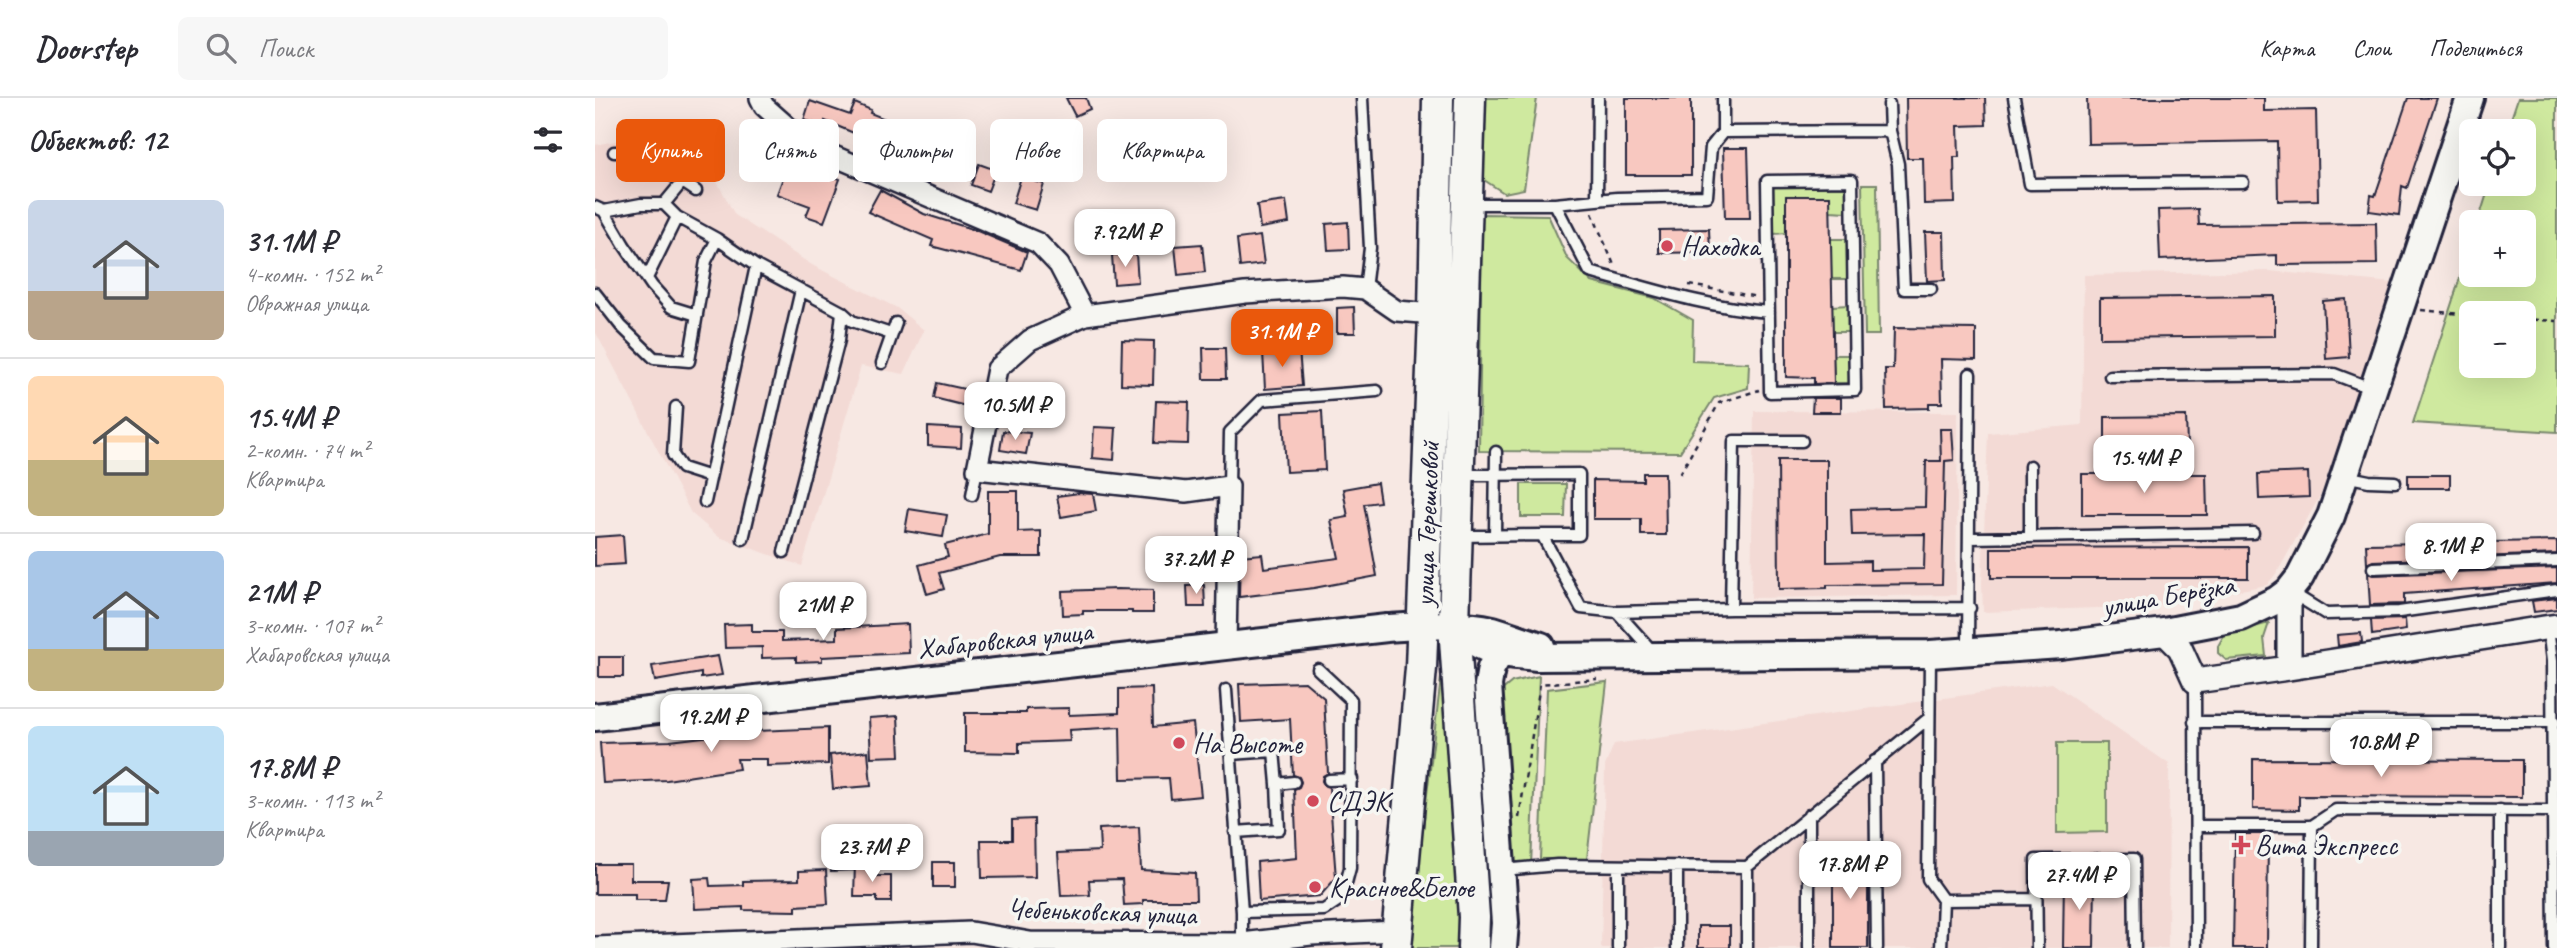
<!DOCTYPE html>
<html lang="ru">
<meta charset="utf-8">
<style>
:root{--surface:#fff;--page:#f7f7f7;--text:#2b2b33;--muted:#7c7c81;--line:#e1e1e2;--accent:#ea580c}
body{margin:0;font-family:Caveat,sans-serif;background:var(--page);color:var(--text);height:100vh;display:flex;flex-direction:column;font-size:26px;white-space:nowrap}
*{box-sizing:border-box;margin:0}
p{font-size:23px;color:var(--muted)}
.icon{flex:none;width:38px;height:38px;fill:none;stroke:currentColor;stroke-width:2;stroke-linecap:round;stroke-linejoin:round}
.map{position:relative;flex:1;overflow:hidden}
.drawer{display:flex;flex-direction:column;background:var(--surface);width:595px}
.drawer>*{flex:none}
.top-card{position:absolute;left:21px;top:21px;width:665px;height:63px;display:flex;gap:14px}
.fabs{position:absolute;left:1864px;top:21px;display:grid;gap:14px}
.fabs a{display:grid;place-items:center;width:77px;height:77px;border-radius:10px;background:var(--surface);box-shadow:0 7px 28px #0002;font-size:35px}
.price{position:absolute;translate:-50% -60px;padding:0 16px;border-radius:14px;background:#fff;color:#222;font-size:23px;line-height:46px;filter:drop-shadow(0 2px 4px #0008)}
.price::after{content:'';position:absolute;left:50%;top:42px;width:21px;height:16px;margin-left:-10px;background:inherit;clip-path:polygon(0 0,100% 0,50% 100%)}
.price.selected{background:var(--accent);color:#fff}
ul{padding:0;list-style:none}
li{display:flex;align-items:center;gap:21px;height:175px;padding:0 28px}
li+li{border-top:2px solid var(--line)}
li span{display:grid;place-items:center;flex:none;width:196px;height:140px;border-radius:10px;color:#555}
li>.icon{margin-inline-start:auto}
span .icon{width:84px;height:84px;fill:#fffc;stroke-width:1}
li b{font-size:30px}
h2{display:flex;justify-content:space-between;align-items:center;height:84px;padding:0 28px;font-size:30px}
.chip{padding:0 24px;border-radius:10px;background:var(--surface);box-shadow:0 7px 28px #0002;font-size:24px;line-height:63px}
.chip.selected{background:var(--accent);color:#fff}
header{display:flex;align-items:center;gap:42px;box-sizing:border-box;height:98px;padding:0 35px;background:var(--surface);border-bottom:2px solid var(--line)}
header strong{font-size:33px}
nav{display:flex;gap:38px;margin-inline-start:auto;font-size:24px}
.search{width:490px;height:63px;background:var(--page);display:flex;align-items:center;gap:18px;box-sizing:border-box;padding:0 24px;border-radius:10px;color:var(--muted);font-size:26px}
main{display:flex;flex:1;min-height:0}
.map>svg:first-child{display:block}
.built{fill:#f3dad5}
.green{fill:#cfe99f;stroke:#78866d;stroke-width:2;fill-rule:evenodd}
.building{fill:#f8c8c0;stroke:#22223b;stroke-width:2}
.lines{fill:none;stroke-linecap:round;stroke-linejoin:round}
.service-casing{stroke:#22223b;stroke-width:15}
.minor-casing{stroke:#22223b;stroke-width:24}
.tertiary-casing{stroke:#22223b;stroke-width:28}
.secondary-casing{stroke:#22223b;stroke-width:32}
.primary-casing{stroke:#22223b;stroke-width:35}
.path{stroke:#22223b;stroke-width:2.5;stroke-dasharray:5 5;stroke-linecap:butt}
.service{stroke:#f6f6f2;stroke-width:10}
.minor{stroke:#f6f6f2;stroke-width:19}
.tertiary{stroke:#f6f6f2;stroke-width:23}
.secondary{stroke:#f6f6f2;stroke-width:26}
.primary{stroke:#f6f6f2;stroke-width:30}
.poi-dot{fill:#d1495b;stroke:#f6f6f2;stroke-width:2.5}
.labels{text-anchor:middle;stroke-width:7;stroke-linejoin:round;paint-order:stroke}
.poi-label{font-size:28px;fill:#22223b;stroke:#f6f6f2;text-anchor:start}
.street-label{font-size:28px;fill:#22223b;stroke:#f6f6f2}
</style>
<header>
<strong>Doorstep</strong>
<div class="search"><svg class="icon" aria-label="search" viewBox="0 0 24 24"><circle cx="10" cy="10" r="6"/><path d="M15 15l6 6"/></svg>Поиск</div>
<nav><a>Карта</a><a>Слои</a><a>Поделиться</a></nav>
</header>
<main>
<section class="drawer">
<h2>Объектов: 12<svg class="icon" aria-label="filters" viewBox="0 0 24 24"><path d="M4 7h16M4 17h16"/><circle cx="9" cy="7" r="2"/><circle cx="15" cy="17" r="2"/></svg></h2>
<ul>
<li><span style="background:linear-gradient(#c9d6e8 65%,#b9a48a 0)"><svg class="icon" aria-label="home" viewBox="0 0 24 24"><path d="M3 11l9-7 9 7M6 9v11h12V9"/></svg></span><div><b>31.1M ₽</b><p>4-комн. · 152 m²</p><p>Овражная улица</p></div></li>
<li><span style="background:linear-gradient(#ffd9b3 60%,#c2b280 0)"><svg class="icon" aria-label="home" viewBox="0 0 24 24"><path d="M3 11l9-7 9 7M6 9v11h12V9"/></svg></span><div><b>15.4M ₽</b><p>2-комн. · 74 m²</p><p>Квартира</p></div></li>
<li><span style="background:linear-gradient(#a9c7e8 70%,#c2b280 0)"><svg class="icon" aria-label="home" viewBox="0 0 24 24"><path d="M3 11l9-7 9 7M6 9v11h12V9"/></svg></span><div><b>21M ₽</b><p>3-комн. · 107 m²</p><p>Хабаровская улица</p></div></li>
<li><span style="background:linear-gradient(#bfe0f5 75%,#9aa5b1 0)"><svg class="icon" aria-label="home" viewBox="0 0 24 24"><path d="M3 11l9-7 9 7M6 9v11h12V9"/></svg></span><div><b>17.8M ₽</b><p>3-комн. · 113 m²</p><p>Квартира</p></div></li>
</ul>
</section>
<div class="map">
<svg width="1962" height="850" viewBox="0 0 1962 850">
<rect width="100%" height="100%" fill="#f7e8e3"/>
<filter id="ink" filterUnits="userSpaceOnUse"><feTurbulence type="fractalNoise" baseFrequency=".0143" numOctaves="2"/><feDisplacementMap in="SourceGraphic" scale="14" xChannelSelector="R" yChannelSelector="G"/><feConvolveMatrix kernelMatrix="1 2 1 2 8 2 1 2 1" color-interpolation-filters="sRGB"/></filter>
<g filter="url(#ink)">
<path class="built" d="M32,26L109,60L140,117L217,167L302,210L329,232L309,276L266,268L207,468L124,439L96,415L0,233V47L26,42Z
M1674,173L1798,185L1726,396L1683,473L1672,487L1562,508L1388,514L1387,485L1393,335L1487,327L1489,177Z
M1159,313L1363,314L1361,497L1156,500Z
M1457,585L1574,666L1573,850H1006L1010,668L1019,646Z"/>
<path class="green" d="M889,0H942L929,91L909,95L886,80Z
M1923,0H1962V334L1818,325L1876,146V177H1928V124H1883L1895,86H1928V33H1912ZM1876,215H1928V268H1876Z
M1267,86H1282L1284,237H1270Z
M1178,89H1252V114L1235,113V98H1191V135L1179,136Z
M887,116L953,117L972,160L997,184L1059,200L1098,222L1097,263L1154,265L1153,290L1119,300L1085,354L884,353Z
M1235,141H1252L1253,181H1236Z
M1253,207L1254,234H1237V208Z
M1238,257H1254V285H1239Z
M926,386H971L970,419H926Z
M1674,525L1669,540L1671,558L1631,562L1623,555V548L1629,537Z
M944,578L936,767L916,763L905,594L917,584Z
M846,580L871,822L872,850H816L817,821Z
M1012,584L992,761H945L952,591Z
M881,607L885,616L905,804L897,839L878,615Z
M1462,645H1512V734L1462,735Z"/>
<path class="building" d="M471,0H491L495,11L480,18Z
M1031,0H1096V77H1031Z
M1311,0H1390L1391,27L1363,28L1364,59H1359L1360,105L1329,106L1328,60H1312Z
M1492,0H1669V13L1721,12L1723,102L1683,103L1682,43L1493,46Z
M1813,0H1842L1812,90L1807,88L1804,117L1774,113L1776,97L1780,98Z
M215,3L255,17L260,5L276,12L275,15L305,27L303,31L349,48L339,74L312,64L314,58L230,23L229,28L209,22Z
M1128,50H1153L1155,120H1130Z
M195,61L245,81L229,124L211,118L215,108L182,96Z
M384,66L401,72L393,93L376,87Z
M426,79L449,86L441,112L418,105Z
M285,92L329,116L380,132L432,154L426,172L336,148L338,142L273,114Z
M1191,98H1235L1239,285L1219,286V280L1191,279Z
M691,103L694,125L665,130L662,107Z
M1603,111L1604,127L1781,125L1782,166L1682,167V157L1565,162L1563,112Z
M753,124L754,151L733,152L731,126Z
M1114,131L1115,154L1064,155V132Z
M1330,134H1349L1350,182L1332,183Z
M665,138L669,166L645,169L642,141Z
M607,146L610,174L583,177L580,148Z
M541,156L543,184L519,186L517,157Z
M1680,198V238L1505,240V200Z
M1751,201L1754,259L1731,261L1728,203Z
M759,209L760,235H742V210Z
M1299,230L1381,231V262L1346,261L1347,305H1334V310L1291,311L1290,271H1298Z
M527,242L559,243L558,287L526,286Z
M608,250H630L631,281H609Z
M704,251L707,288L670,291L668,254Z
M342,285L374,292L371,308L339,300Z
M1218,300H1246V314H1217Z
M561,303L594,304L593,346L559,345Z
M727,313L730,372L691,374L688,315Z
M1591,318L1592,348L1510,349V319Z
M333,329L367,331L366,350L333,348Z
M499,329L521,330L519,362L497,360Z
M1345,331H1357L1359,362L1350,363L1347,486L1232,487V490L1184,491L1183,362H1232V464L1275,463V472L1329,471L1330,436L1257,437L1256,411L1330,409L1331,363H1346Z
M408,333L435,335L431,356L405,352Z
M1713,374L1714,399L1664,401L1663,376Z
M1048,375H1070L1071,437H1046V421H998V382L1048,383Z
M1487,376H1611L1612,417H1487Z
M1813,377H1855V390H1813Z
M782,385L785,404L769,406L782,478L719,490L644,499L645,458L667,456L669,470L744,460L736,422L753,419L748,391Z
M393,393H423V434L446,433V459H405L344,475L349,491L332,496L324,467L353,459L350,447L393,436Z
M484,395L498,396L501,413L466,419L462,398Z
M314,411L352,417L348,439L310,433Z
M28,437L30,466L0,468V439Z
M1962,443V456L1778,463L1772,466L1771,446Z
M1653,449V480H1396V450Z
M1962,470V485L1809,496V506L1775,507L1773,475L1778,477Z
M609,487L610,509H593L592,488Z
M522,491L558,492V515H537V513H488V516L468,517L467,493Z
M1962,500V511L1939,514L1937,503Z
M1810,521L1811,532L1777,537L1776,522Z
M157,526V534H187V543L242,541V530L313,526L314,555L227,559V563L201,564V559L167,560V549L130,550L129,527Z
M1766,535L1767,544L1743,548L1742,537Z
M123,558L127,577L106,580V575L60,583L57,568Z
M4,559H28V579H4Z
M710,584L729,600L733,675L728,678L727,683L730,688L734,689L741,780L725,798L664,803L662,764L702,760L699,691L704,689L706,684L704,679L698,677L695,621L646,624L644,586Z
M557,590L558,629L598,625L606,698L576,701L574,680L526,681L525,629L474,632L475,643L424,645V655L370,654V615H431V611L474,610V617L524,615V591Z
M303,618L305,658L276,659L274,620Z
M149,628H162V633L233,630V666L172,668V661H142L144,671L72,682L8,685L5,645L75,643L149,634Z
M273,653L276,688L238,691L235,657Z
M1658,661L1927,662V699L1704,698V712L1658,711Z
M439,721L440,779L387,780L386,742H417V722Z
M544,729L546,772L600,775L601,802H548V806L529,807L527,781L494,782L495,797L466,798L463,755L505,753L504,731Z
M1640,736H1673L1672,850H1638Z
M236,737H257L258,772L236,773Z
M1238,755H1273V850H1238Z
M338,764H360V789H338Z
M260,765L279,766L278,778H296V804H282V799H259Z
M0,766H36V782H73L70,802H40V796H0Z
M231,772L233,806L201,808V813L148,812V809L100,811L98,781L114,780L115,788L148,787V783L204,782V773Z
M1469,779H1500L1499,850H1468Z
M1103,828H1135V850H1103Z"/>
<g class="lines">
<g class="service-casing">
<path id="service" d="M767,0L775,150L770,191
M1419,0L1435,86L1648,84
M1294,6L1295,33
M1128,34L1295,33L1303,66L1309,191H1336
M19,54H42L101,93
M1257,82L1260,292L1175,294L1172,83Z
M1002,102L1003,0
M69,106L88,83
M874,106H960L995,174C1053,190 1114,210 1174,214
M960,106L1022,100L1112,98L1116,49L1128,34V0
M0,109L9,113L29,147L57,188L76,209L102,217
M9,113L46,106H69L82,119L122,141L161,168L110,404
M161,168L247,214L257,223L296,236
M52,180L82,119
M0,195L26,228L59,260L94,263L111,163L122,141
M287,265L301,225
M1515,278L1739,276L1778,291
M81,309L78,357L87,370L115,379
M1207,343H1139L1136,511L1375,510
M867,377L984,376V437H947L986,510L1022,514L1136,511
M1750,378L1774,383L1800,384
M634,388L635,334L667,302L782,293
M377,397L382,371
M900,437L901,354
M863,438L947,437
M1435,439V368
M1375,440L1658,435
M148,441L206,192
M189,454L244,242L247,214
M1778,470L1962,463
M1694,493L1731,516L1804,514L1962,492
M1022,514L1059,555
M1953,530L1957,563L1959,850
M1373,552L1375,276
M1335,558L1333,781L1348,802L1346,850
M1600,583L1601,850
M631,592L647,814V846
M1599,624H1959
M636,656L679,653L682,686L699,684
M1280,663L1282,850
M734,682L757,681
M1601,728H1717L1741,712L1959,713
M640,734L684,731L682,686
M908,772L962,767L1152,769L1334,620
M1348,802L1441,801
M647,814L729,812L747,800L755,770L756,602L723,571
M1023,850V768
M1082,850V768
M1152,850V769
M1214,850V717
M1442,850L1441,762L1539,761L1540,850
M1716,850L1717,728
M1905,850V712"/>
</g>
<g class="minor-casing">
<path id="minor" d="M165,0L169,8L213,47L443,145L464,167L490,217L435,242L402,271L382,371L591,394L634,388L631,547
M490,217L650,195L748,189L770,191L802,213L839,216
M0,849L376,834L435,844L647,845L716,837L801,833"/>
</g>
<g class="tertiary-casing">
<path id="tertiary" d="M1569,534L1585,550L1600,583L1694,570V493
M1694,570L1962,528"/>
</g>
<g class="secondary-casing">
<path id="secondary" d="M859,527C888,556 903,555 942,559L1335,556L1466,547L1569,534L1646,519L1682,502L1694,493L1705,479L1736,418L1875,0
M905,555L896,570L893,587L910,825L908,850
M0,619L792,530C827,528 864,524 898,532C914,537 930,543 946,548"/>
</g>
<g class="primary-casing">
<path id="primary" d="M875,0L859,527L879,819L878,850
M801,850L826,570L839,216L843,0"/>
</g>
<path class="path" d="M997,115L1019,167
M1094,187L1163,199
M1826,212L1876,217
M1928,221L1962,223
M1085,376L1124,305L1164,292
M924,720L945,586L1002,581"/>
<use href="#service" class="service"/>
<use href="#minor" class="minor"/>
<use href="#tertiary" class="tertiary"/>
<use href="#secondary" class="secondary"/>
<use href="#primary" class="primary"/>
</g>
</g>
<g class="poi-dot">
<circle cx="1072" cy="148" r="7"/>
<circle cx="584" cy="645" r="7"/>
<circle cx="718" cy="703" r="7"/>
<path d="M1642.5 736.5h7v7h7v7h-7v7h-7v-7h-7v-7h7z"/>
<circle cx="720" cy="789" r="7"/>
</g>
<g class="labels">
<g class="poi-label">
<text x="1086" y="158">Находка</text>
<text x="598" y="655">На Высоте</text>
<text x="732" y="713">СДЭК</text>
<text x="1660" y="757">Вита Экспресс</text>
<text x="734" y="799">Красное&amp;Белое</text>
</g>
<g class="street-label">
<text transform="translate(831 426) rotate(-88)" y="10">улица Терешковой</text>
<text transform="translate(1573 497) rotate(-10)" y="10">улица Берёзка</text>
<text transform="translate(410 541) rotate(-6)" y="10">Хабаровская улица</text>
<text transform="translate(507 813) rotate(2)" y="10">Чебеньковская улица</text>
</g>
</g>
</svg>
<div class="fabs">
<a><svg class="icon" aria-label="locate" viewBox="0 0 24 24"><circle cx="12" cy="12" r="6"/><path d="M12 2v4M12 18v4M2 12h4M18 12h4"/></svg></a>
<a>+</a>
<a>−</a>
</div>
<b class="price" style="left:530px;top:171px">7.92M ₽</b>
<b class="price selected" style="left:687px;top:271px">31.1M ₽</b>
<b class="price" style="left:420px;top:344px">10.5M ₽</b>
<b class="price" style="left:1549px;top:397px">15.4M ₽</b>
<b class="price" style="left:1856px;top:485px">8.1M ₽</b>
<b class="price" style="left:601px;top:498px">37.2M ₽</b>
<b class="price" style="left:228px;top:544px">21M ₽</b>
<b class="price" style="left:116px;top:656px">19.2M ₽</b>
<b class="price" style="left:1786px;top:681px">10.8M ₽</b>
<b class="price" style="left:277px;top:786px">23.7M ₽</b>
<b class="price" style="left:1255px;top:803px">17.8M ₽</b>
<b class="price" style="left:1484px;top:814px">27.4M ₽</b>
<div class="top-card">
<a class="chip selected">Купить</a>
<a class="chip">Снять</a>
<a class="chip">Фильтры</a>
<a class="chip">Новое</a>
<a class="chip">Квартира</a>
</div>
</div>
</main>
